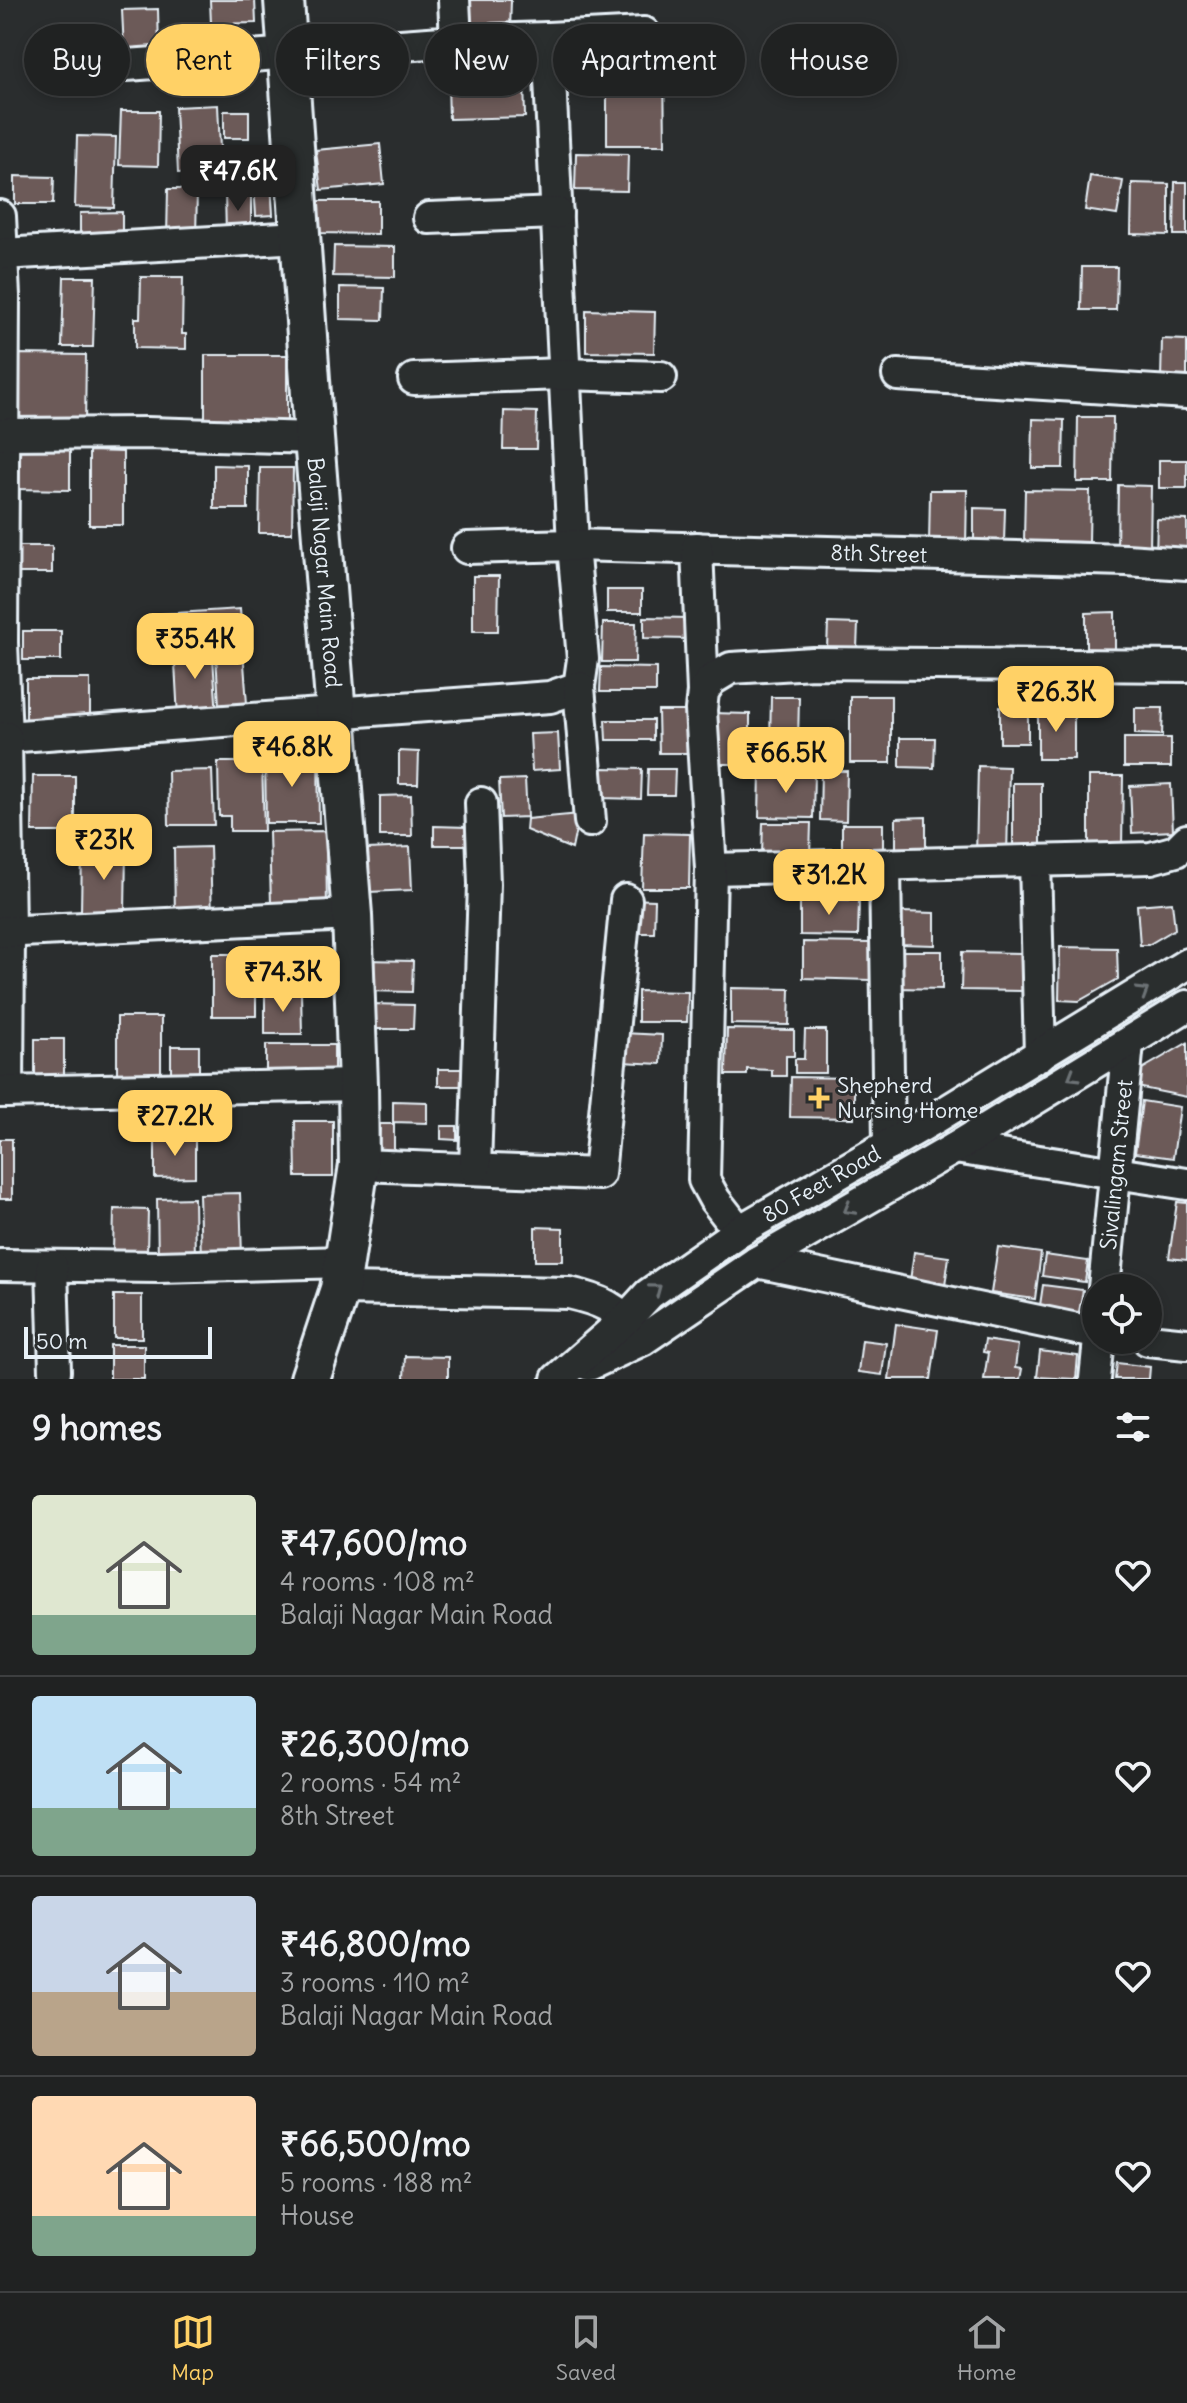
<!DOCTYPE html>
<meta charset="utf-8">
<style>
:root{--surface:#202222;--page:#282a2a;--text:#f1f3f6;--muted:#a2a4a5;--line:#3d3f40;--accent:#ffd166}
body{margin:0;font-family:Delius,sans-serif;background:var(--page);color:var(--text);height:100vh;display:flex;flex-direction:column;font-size:30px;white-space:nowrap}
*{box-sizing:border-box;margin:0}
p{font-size:26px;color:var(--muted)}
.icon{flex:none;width:44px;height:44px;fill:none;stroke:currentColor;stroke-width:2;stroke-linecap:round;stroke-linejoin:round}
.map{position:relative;height:1379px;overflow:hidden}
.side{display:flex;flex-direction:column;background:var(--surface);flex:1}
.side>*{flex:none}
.guide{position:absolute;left:24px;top:24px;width:1140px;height:72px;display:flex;gap:16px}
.tools{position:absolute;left:1082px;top:1274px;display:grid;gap:16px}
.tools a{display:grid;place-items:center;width:80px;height:80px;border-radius:50%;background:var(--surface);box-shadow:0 4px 12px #0003,0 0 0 2px var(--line);font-size:40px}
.scale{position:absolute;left:24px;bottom:20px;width:188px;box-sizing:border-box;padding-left:8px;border:4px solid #e8f1f8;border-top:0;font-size:22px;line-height:28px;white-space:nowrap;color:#e8f1f8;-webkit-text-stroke:6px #2a2d2e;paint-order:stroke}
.price{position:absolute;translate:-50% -68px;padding:0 18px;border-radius:16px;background:var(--accent);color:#111;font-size:26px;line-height:52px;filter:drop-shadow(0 2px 4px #0008)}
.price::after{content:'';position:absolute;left:50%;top:48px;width:24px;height:18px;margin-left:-12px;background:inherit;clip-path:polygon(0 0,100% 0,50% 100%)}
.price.current{background:#222;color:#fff}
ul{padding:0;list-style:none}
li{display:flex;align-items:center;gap:24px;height:200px;padding:0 32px}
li+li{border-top:2px solid var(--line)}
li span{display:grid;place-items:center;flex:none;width:224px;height:160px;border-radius:8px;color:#555}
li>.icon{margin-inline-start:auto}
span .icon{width:96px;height:96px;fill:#fffc;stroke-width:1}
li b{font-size:34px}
h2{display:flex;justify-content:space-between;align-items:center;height:96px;padding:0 32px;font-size:34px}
.chip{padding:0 28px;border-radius:36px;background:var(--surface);box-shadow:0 4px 12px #0003,0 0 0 2px var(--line);font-size:28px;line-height:72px}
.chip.current{background:var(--accent);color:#111}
.tab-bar{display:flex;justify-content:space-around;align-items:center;height:112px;border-top:2px solid var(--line);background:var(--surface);font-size:22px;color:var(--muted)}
.tab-bar a{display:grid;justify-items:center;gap:4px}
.tab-bar .current{color:var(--accent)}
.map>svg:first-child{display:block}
.building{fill:#6c5a58;stroke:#e8f1f8;stroke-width:2}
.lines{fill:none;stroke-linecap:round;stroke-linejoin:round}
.minor-casing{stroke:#e8f1f8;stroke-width:36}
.major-casing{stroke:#e8f1f8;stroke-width:44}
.minor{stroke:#2a2d2e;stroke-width:30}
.major{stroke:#2a2d2e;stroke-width:38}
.oneway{stroke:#6c7275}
.poi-dot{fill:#ffd166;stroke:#2a2d2e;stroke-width:3}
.labels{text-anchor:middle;stroke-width:6;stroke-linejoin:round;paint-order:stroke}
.street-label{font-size:22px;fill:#e8f1f8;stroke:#2a2d2e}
.poi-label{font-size:22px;fill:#e8f1f8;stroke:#2a2d2e;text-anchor:start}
</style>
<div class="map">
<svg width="1187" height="1379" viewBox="0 0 1187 1379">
<rect width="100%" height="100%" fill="#2a2d2e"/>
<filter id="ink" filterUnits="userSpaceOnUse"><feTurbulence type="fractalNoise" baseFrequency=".0125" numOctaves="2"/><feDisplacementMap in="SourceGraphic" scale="16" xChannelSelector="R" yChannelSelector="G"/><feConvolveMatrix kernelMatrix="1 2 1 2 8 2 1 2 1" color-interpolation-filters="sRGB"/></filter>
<g filter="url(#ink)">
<path class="building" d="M210,0H255L256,23L211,24Z
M471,0H511L510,31L470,30Z
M158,9L159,49L124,50L122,10Z
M607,69H664L665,145H607Z
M524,81L525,117L449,119L448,83Z
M218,105L221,171L178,173L175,107Z
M121,111H159L158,166L119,165Z
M224,111H249V138H224Z
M77,136L116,137L114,208L75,207Z
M380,144L384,184L321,190L316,150Z
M576,153L628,154L627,191L575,190Z
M270,166L273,215L256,216L253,167Z
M15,176L54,177L53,204H15Z
M1090,176L1123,181L1117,215L1085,210Z
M1175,182H1187V235H1174Z
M1132,183L1169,184V235L1131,234Z
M168,189H197L196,238L167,237Z
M225,192H251V234L226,235Z
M319,201H378V234L319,233Z
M122,212V241L80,242V213Z
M334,246L395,247V277L333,276Z
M1082,267H1117L1116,310H1081Z
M64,277H95L93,347H62Z
M141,277H183L182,334H186V349L135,348V318H140Z
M340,287L384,288L383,320L340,319Z
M586,310L655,312L654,353L586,352Z
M1162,339L1187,340V379H1161Z
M17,354L86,355L85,427L16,426Z
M205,355H287V431H205Z
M504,411L537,412L536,449H503Z
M1078,417H1113L1112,482H1077Z
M1033,419L1064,420L1063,468H1032Z
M17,444L70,445V490L16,489Z
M89,451L123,452V525H89Z
M1159,460H1187V488H1159Z
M214,465L248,466V509H214Z
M260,468H293L292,533H259Z
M1118,485L1151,486L1150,550H1117Z
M930,490H967L966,546L929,545Z
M1025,490L1090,491L1089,542L1024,541Z
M974,508L1005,509L1004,542H974Z
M1157,519L1187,520V557H1156Z
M15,546H52V573H15Z
M473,576H499L498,631H473Z
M607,590H642V612H607Z
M240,609L247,704L219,705L214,622L162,625L161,614Z
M1115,612V656H1086V613Z
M644,617L688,618V639L644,638Z
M603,623H636L635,662H602Z
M828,623L858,624L857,648H827Z
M23,631H61V660H23Z
M212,643L217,716L178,718L174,645Z
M601,667L656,668V692H600Z
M26,679H90V730H26Z
M850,696H891V763H850Z
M771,697H799L798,742H770Z
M1000,707H1028V743H1000Z
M1135,708H1163L1162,735L1135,734Z
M1038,709H1074V759H1038Z
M658,711H688V753H659Z
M711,713L750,714V764H710Z
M605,720H653V740H606Z
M558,733L560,769L532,771L530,734Z
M900,738H935L934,768L900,767Z
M1124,738H1171V767H1124Z
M399,751L419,752L418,784H399Z
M318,755L319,823H266L265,756Z
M218,762H262L264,831H230V816H219Z
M978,766L1009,767L1007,857H976Z
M602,768L642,769L641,799L601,798Z
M648,769H675L674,795H647Z
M212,770L214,825H169L168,771Z
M821,771H847L846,821L820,820Z
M760,772L814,773L813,818L759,817Z
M33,776H75V832H32Z
M1089,776H1123L1122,848H1089Z
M525,779L527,817L501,818L499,780Z
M1013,783H1041V859H1013Z
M1171,784L1173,831L1132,833L1130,786Z
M411,795L412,836H380V796Z
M579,814L572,849L526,830L527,819Z
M926,817V863L896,864V818Z
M763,823H811L810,856L762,855Z
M842,824H883V861L842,862Z
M434,826L467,827V845H434Z
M326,831L327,912L299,903L271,904L269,832Z
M644,833L690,834L689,888H642Z
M210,847L212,917L175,918L174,848Z
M410,847L412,890L369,892L368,849Z
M82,850H126L125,913H81Z
M627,899L655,900L654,933H627Z
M800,899L859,900L858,936L800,935Z
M1172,902L1175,929L1148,945H1140L1137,905Z
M901,912L935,913V945L900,944Z
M803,942L871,943L870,980L803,978Z
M1060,947L1117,948L1118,979L1079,1001L1059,1000Z
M896,951H942V989L896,988Z
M962,952L1022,953V991L961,990Z
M212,954H256V1016H212Z
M277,954H335V984H277Z
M365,960L413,961L412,992L365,991Z
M731,988L790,989L789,1025L731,1024Z
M638,991L688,992L687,1022H638Z
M265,993H301L302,1034H265Z
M369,1004L414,1005L413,1029H369Z
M117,1017H161V1080H117Z
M727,1029L794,1030V1056H786V1076H772V1070L747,1069V1075H726Z
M805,1030H826V1073H795V1059H804Z
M623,1033L662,1035L661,1064L621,1062Z
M35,1039H64V1080H35Z
M1187,1043V1097L1137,1087V1072Z
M266,1045H334V1085H266Z
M171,1046H199V1082H171Z
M438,1069H465V1086H438Z
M791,1077L854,1078V1118L790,1117Z
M393,1101L427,1102V1123L393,1122Z
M1142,1101L1180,1107L1173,1158L1135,1153Z
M295,1121H333V1177H296Z
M380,1124H394V1154H379Z
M441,1126H457V1140L441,1139Z
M155,1138H195V1177L155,1178Z
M0,1139H12V1199H0Z
M240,1193L242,1257L201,1258L199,1194Z
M194,1198L195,1260L158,1261L157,1199Z
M1177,1202L1187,1203V1260L1169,1258Z
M114,1209L148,1210L147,1253L113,1252Z
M535,1227L563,1228V1261H535Z
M998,1247L1041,1253L1035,1299L991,1293Z
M914,1252L949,1257L944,1293L909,1288Z
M1045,1255L1088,1261L1085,1282L1042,1276Z
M1043,1285L1083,1290L1078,1317L1039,1312Z
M114,1295H142V1338H114Z
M896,1324L938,1330L931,1379H889Z
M862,1340L886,1343L882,1375L858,1372Z
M985,1340L1018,1345L1015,1368L1022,1369L1020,1379H984L988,1353L983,1352Z
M110,1345H144V1379H110Z
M1040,1351L1078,1356L1076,1379L1037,1377Z
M405,1356L448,1357V1379H404Z
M1117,1363L1150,1367L1149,1379H1115Z"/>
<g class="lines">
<g class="minor-casing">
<g id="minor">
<path d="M548,38L644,33"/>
<path d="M127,65L456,41L454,0"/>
<path d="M0,216L4,296L2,643L6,737L550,697L579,687L583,659L573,545L548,38L456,41"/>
<path d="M429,218L557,213"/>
<path d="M2,254L300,237"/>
<path d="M898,375L1187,393"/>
<path d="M414,379L563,374L661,377"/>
<path d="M4,434L147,433L314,438"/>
<path id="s1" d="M467,548L573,545L1126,560L1187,564"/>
<path d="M697,548L703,692"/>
<path d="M579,687L590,821"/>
<path d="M6,737L9,931L8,1092"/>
<path d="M1035,861L1040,1055"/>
<path d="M885,865L889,1145"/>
<path d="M711,869L1151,858L1176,851L1187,840"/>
<path d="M0,932L352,915"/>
<path d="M0,1092L358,1085"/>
<path d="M955,1148L1187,1184"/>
<path d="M359,1165L599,1174L626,900"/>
<path d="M475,1168L484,884L481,803"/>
<path d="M739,1231L715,1200L704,1180L711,869L701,710L703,692L711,680L731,668L813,663L1187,666"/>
<path d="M757,1262L1096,1333"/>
<path d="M0,1265L158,1267L345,1262"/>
<path d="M52,1266L55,1371"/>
<path id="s2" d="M1104,1288L1128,1043"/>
<path d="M340,1289L569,1293C600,1300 617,1307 637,1333"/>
<path d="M1148,1340L1187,1344"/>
<path d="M589,1365L642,1340L757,1262L955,1148L1187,1006"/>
<path id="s3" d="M557,1379L626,1319L649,1294L739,1231L937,1117L1187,964"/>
<path d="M1095,1379L1099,1340"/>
</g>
</g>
<g class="major-casing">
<g id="major">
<path id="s4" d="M284,0L314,438L352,915L358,1085L359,1165L340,1289L310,1379"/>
</g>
</g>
<use href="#minor" class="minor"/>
<use href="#major" class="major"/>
</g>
<defs><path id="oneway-chevron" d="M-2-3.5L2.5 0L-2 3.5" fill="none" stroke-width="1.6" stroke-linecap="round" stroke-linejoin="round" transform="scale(2)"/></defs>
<g class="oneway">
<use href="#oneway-chevron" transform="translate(1143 992) rotate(-32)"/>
<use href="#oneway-chevron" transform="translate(1073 1076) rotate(149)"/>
<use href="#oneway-chevron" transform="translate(849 1209) rotate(150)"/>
<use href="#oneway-chevron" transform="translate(656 1289) rotate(-37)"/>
</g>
</g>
<path class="poi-dot" d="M815 1086h8v8h8v8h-8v8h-8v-8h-8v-8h8z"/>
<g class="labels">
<g class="street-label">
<text dy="8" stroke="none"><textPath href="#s1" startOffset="412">8th Street</textPath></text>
<text dy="8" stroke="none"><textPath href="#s4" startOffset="574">Balaji Nagar Main Road</textPath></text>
<text dy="8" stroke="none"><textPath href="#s2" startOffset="124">Sivalingam Street</textPath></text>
<text dy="8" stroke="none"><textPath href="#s3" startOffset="330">80 Feet Road</textPath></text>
</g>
<g class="poi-label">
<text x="837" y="1093">Shepherd<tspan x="837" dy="25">Nursing Home</tspan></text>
</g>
</g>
</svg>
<div class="tools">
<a><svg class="icon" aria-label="locate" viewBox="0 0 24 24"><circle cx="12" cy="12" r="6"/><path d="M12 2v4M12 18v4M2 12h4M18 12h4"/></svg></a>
</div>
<div class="scale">50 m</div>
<b class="price current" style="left:238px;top:213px">₹47.6K</b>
<b class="price" style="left:195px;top:681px">₹35.4K</b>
<b class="price" style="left:1056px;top:734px">₹26.3K</b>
<b class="price" style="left:292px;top:789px">₹46.8K</b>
<b class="price" style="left:786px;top:795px">₹66.5K</b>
<b class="price" style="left:104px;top:882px">₹23K</b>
<b class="price" style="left:829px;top:917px">₹31.2K</b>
<b class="price" style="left:283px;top:1014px">₹74.3K</b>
<b class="price" style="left:175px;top:1158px">₹27.2K</b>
<div class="guide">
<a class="chip">Buy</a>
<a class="chip current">Rent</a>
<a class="chip">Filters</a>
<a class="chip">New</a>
<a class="chip">Apartment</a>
<a class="chip">House</a>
</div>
</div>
<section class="side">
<h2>9 homes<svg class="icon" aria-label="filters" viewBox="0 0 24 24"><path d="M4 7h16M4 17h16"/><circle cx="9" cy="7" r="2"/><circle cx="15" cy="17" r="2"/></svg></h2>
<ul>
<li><span style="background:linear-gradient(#dfe7d0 75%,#7fa58c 0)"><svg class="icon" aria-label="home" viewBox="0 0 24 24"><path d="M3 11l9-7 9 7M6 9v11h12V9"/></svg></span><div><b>₹47,600/mo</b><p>4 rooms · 108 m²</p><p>Balaji Nagar Main Road</p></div><svg class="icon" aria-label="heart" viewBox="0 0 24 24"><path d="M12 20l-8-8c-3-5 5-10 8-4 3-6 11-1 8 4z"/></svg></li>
<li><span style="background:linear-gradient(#bfe0f5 70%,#7fa58c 0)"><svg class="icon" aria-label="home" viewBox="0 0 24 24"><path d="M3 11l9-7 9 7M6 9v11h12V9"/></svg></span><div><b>₹26,300/mo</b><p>2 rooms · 54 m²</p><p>8th Street</p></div><svg class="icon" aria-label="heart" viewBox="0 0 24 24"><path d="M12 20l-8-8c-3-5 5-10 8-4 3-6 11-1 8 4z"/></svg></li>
<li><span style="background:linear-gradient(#c9d6e8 60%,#b9a48a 0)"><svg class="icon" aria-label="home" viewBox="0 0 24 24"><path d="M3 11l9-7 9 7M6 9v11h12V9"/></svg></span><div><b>₹46,800/mo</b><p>3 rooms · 110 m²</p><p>Balaji Nagar Main Road</p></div><svg class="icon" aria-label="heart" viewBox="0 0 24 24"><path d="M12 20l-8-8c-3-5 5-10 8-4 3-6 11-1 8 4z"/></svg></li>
<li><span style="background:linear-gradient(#ffd9b3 75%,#7fa58c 0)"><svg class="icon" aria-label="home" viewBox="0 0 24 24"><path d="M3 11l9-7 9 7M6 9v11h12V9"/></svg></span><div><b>₹66,500/mo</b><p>5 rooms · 188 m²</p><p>House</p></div><svg class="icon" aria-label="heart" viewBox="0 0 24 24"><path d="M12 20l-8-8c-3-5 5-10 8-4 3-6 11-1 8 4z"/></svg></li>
</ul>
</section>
<nav class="tab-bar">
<a class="current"><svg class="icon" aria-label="map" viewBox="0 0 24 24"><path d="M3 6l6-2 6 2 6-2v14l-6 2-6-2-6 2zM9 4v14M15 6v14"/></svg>Map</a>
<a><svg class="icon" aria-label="saved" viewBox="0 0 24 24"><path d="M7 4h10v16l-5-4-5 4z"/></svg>Saved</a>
<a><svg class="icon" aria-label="home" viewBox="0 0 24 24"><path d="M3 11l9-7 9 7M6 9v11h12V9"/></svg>Home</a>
</nav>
